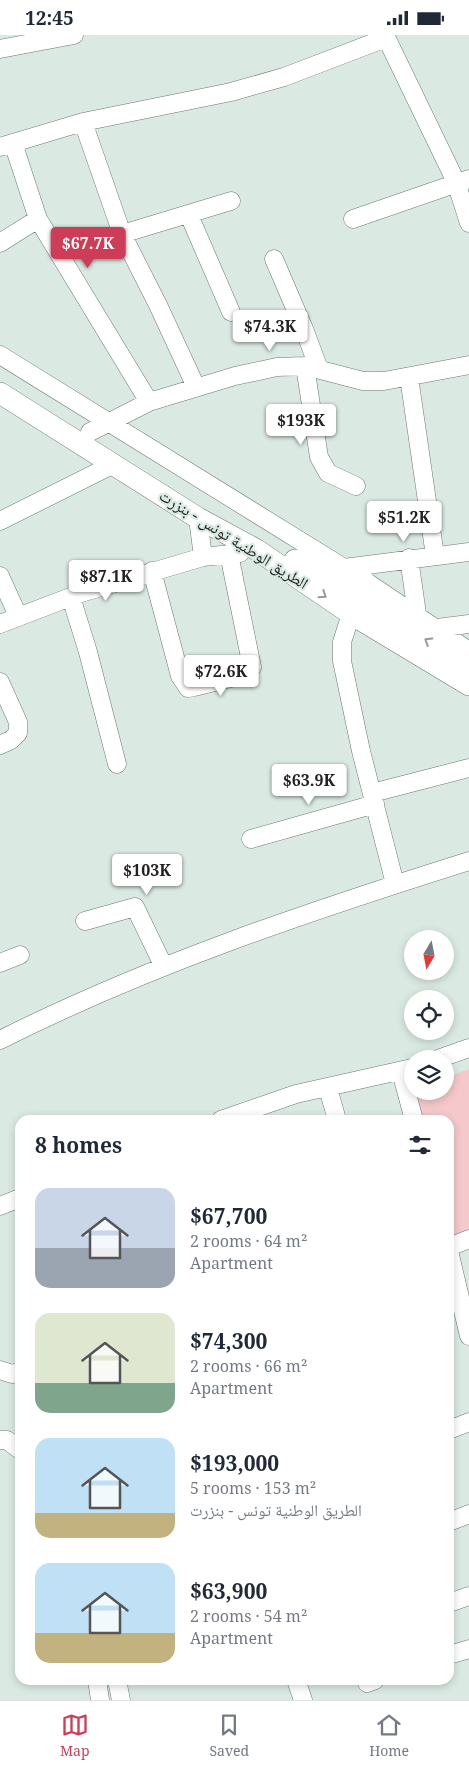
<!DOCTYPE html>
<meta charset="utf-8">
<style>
:root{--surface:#fff;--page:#f6f6f7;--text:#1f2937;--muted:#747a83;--line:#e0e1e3;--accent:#cd3d57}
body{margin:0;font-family:"Noto Serif","Noto Naskh Arabic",serif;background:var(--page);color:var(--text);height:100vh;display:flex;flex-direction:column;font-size:19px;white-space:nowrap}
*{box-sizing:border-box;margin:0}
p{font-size:16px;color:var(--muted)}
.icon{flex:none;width:28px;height:28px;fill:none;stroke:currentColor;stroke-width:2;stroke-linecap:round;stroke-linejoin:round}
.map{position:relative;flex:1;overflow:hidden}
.drawer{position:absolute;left:15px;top:1080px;width:439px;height:570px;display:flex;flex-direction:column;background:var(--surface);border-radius:15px;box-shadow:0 2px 8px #0003}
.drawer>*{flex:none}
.needle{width:32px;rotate:190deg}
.controls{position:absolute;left:404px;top:895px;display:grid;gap:10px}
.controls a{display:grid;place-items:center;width:50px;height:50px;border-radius:50%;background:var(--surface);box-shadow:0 2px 8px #0003;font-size:25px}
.price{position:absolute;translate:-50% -42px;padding:0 11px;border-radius:5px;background:#fff;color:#222;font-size:16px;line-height:32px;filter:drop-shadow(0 1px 2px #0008)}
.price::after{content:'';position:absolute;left:50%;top:30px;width:15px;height:11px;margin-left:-8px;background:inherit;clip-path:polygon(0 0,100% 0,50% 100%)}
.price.on{background:var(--accent);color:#fff}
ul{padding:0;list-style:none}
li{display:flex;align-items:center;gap:15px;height:125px;padding:0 20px}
li span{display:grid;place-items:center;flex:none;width:140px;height:100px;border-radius:15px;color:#555}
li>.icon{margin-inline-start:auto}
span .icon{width:60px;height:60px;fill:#fffc;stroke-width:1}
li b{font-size:21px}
h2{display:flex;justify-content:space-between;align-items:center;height:60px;padding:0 20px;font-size:21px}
.status{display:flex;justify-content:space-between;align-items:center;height:35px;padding:0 25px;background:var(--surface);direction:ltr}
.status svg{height:14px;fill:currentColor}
.tab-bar{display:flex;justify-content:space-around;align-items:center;height:70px;border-top:1px solid var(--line);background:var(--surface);font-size:14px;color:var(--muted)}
.tab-bar a{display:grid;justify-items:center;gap:2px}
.tab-bar .on{color:var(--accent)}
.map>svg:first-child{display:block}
.green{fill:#f5c9cb}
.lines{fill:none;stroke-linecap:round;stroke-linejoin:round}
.minor-casing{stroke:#6b7a73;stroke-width:19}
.major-casing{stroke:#6b7a73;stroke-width:22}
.minor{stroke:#fff;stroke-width:18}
.major{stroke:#fff;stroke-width:21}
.oneway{stroke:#979a99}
.labels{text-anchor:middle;stroke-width:4.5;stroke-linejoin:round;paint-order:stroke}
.street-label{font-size:16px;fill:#181e1c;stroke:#daeae3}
</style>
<div class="status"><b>12:45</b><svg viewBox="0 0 49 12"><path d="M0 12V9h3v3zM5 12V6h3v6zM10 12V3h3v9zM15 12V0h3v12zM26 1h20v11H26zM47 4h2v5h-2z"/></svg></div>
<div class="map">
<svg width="469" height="1665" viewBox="0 0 469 1665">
<rect width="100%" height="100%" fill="#daeae3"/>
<path class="green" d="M469,1034V1200L459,1204L453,1200L449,1184V1085H423L417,1060L421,1056H445V1043Z"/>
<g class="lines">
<g class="minor-casing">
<path id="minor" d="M385,0L456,147L469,188
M0,14L74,0
M83,87L122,199L158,270L196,352
M13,108L38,184L149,367
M0,112L83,87L231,57L284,42L386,3
M189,180L231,277
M353,184L469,144
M122,199L231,166
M0,208L38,184
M274,224L304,294L319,334
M0,320L365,546L469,616
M305,331L319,422L328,438L356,451
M409,342L435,521
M90,397L149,367L235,341L277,332L305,331L363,346H384L469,330
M198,483L203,522L240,518
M0,486L114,429
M409,523L417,579
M344,533L469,517
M152,536L180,641L188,653L194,652L243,640L252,632L229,519
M0,541L18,581
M71,562L88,617L117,729
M351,579L342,607V626L361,716L395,849
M0,589L81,558L203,522
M437,593L469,589
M0,647L18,687V698L11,705L0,710
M372,758L469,733
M251,804L375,769
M85,886L135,872L164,932
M0,928L20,920
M0,1005C149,930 310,876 469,826
M438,1024L469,1013
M401,1037L414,1085
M328,1053L337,1085
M221,1085L296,1059L412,1033
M0,1171L20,1163
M449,1212L469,1204
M449,1216L469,1301
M0,1335L12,1339L20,1337
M449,1395L469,1387
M0,1405H7L20,1415
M449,1487L469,1479
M449,1568L469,1561
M449,1620L469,1614
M97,1645L100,1665
M117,1645L121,1665
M296,1645L303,1665
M367,1648L375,1645"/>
</g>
<g class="major-casing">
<path id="major" d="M0,358L198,483L257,515L351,579L469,650
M295,525L463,629"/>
</g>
<use href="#minor" class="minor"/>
<use href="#major" class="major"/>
</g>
<defs><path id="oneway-chevron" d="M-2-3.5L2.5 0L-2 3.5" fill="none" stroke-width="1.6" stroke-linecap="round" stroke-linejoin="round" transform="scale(1.25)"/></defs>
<g class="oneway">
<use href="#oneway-chevron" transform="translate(323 560) rotate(34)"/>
<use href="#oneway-chevron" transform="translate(428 606) rotate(-148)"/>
</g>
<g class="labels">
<g class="street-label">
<text transform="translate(234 504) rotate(32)" y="6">الطريق الوطنية تونس - بنزرت</text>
</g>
</g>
</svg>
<div class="controls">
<a><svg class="needle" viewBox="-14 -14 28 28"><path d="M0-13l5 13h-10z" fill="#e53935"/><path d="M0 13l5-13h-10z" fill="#747a83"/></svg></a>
<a><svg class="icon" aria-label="locate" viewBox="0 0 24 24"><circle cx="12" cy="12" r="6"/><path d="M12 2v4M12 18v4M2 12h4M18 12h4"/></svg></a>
<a><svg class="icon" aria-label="layers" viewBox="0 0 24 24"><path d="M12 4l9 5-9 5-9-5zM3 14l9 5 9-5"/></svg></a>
</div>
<b class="price on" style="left:88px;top:234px">$67.7K</b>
<b class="price" style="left:270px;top:317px">$74.3K</b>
<b class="price" style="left:301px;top:411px">$193K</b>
<b class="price" style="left:404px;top:508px">$51.2K</b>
<b class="price" style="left:106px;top:567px">$87.1K</b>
<b class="price" style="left:221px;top:662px">$72.6K</b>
<b class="price" style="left:309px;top:771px">$63.9K</b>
<b class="price" style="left:147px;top:861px">$103K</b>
<section class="drawer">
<h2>8 homes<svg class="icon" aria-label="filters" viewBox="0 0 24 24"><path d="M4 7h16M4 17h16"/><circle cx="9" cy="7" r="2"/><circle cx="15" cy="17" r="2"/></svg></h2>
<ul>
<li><span style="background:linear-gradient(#c9d6e8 60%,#9aa5b1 0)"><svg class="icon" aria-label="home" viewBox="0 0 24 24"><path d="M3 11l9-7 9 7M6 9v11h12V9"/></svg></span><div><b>$67,700</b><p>2 rooms · 64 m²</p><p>Apartment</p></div></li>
<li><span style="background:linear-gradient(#dfe7d0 70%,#7fa58c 0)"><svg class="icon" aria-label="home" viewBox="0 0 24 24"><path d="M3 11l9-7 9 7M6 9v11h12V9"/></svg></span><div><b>$74,300</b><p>2 rooms · 66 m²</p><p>Apartment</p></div></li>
<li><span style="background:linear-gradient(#bfe0f5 75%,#c2b280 0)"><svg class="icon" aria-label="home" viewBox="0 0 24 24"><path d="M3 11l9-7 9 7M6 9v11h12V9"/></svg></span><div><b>$193,000</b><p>5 rooms · 153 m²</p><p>الطريق الوطنية تونس - بنزرت</p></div></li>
<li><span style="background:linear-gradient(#bfe0f5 70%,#c2b280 0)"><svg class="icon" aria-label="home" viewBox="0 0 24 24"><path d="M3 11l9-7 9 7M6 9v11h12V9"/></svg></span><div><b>$63,900</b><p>2 rooms · 54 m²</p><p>Apartment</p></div></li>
</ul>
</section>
</div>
<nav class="tab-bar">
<a class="on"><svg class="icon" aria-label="map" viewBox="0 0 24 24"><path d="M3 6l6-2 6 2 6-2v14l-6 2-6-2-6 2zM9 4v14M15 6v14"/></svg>Map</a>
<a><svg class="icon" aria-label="saved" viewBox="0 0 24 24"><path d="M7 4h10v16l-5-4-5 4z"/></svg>Saved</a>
<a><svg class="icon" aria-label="home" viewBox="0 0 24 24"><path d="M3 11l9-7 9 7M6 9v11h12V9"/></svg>Home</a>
</nav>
